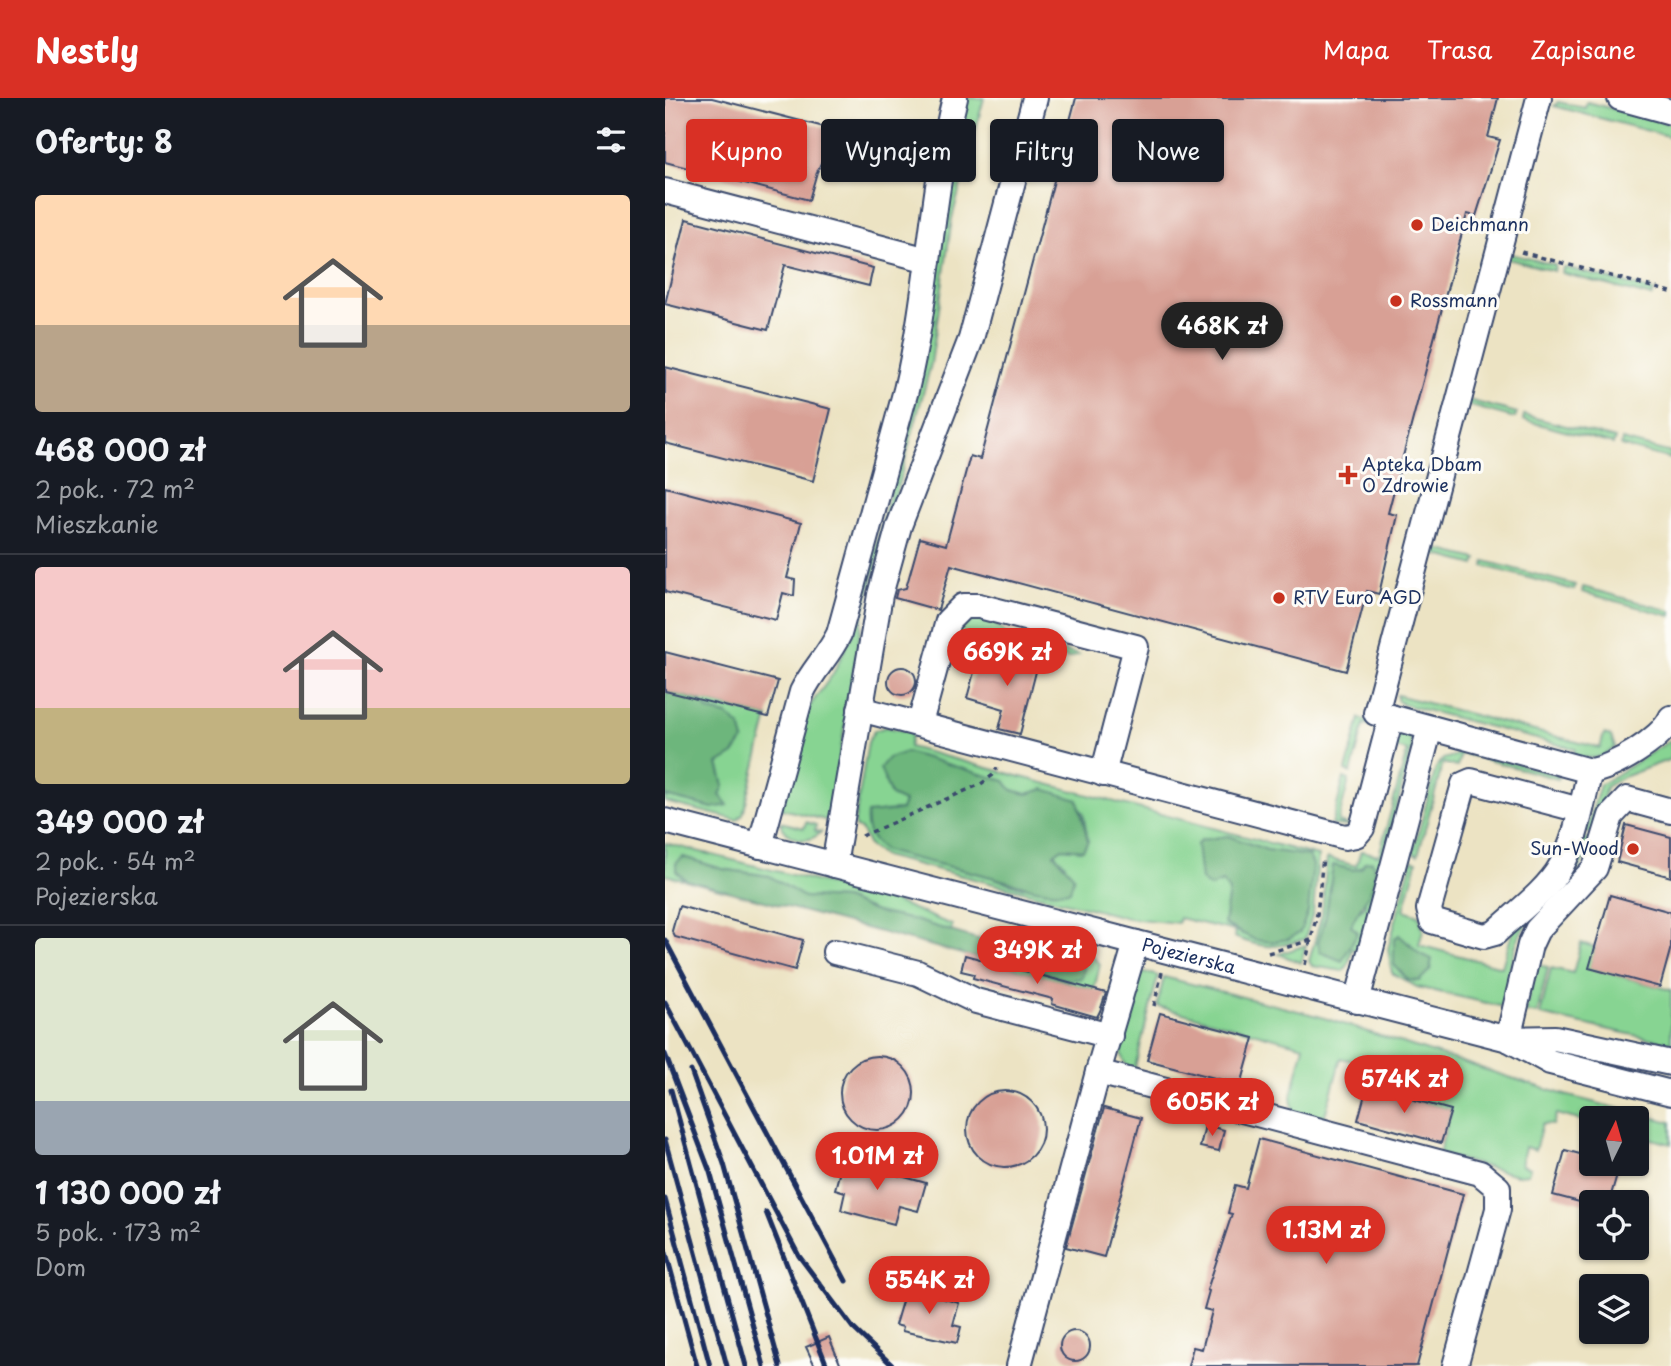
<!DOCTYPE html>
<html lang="pl">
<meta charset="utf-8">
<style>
:root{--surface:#171b24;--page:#20242c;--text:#f1f3f6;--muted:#9ea1a6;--line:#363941;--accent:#d93025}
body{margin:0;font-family:"Playpen Sans",sans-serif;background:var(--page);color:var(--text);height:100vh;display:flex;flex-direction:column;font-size:26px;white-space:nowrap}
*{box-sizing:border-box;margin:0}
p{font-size:23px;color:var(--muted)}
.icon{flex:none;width:38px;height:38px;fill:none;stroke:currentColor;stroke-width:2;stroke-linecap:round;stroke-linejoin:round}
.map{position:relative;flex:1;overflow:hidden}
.drawer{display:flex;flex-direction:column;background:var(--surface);width:665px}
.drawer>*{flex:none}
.guide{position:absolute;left:21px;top:21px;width:665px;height:63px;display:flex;gap:14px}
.needle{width:46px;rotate:5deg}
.buttons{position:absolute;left:914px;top:1008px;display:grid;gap:14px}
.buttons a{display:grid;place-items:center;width:70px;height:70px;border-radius:7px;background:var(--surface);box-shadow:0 2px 5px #0004;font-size:35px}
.price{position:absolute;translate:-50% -60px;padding:0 16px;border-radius:24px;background:var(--accent);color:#fff;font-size:23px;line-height:46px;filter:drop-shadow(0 2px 4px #0008)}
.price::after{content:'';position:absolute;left:50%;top:42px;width:21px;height:16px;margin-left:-10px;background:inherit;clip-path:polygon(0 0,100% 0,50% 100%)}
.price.active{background:#222;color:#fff}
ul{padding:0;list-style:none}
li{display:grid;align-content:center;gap:14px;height:371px;padding:0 35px}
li+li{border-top:2px solid var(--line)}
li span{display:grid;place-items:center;height:217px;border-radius:7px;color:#555}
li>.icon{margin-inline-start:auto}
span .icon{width:126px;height:126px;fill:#fffc;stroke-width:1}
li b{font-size:30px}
h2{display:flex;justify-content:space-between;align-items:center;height:84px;padding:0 35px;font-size:30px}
.pill{padding:0 24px;border-radius:7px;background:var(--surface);box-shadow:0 2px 5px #0004;font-size:24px;line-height:63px}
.pill.active{background:var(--accent);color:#fff}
header{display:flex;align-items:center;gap:42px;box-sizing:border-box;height:98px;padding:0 35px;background:var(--accent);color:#fff}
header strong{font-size:33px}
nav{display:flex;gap:38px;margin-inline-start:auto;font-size:24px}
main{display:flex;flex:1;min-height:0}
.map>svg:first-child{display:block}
.green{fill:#87d492;stroke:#518278;stroke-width:2;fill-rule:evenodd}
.forest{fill:#6db67c;stroke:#44726d;stroke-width:2}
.building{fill:#d8a095}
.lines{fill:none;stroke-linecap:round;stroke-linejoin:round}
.minor-casing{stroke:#3a4a6d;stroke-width:28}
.path{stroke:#3a4a6d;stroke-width:3.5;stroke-dasharray:5 5;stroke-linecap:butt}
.minor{stroke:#fff;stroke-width:24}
.rail{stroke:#1b2f5e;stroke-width:5}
.poi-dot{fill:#c8321e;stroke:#fdfcf7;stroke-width:2.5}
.labels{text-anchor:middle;stroke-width:6;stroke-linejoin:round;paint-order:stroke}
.poi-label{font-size:18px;fill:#1b2f5e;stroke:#fdfcf7;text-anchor:start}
.street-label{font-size:18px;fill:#1b2f5e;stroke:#fdfcf7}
</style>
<header>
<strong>Nestly</strong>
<nav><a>Mapa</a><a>Trasa</a><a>Zapisane</a></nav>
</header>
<main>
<section class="drawer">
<h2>Oferty: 8<svg class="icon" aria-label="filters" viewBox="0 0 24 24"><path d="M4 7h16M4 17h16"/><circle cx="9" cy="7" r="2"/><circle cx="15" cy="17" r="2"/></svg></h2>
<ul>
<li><span style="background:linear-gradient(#ffd9b3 60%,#b9a48a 0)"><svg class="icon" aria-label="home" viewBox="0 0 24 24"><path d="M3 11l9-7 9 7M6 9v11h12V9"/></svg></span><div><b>468 000 zł</b><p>2 pok. · 72 m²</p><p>Mieszkanie</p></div></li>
<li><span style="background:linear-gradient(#f6c9c9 65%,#c2b280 0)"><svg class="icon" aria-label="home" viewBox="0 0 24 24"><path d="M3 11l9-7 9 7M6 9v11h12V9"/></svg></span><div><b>349 000 zł</b><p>2 pok. · 54 m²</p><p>Pojezierska</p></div></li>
<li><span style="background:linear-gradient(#dfe7d0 75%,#9aa5b1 0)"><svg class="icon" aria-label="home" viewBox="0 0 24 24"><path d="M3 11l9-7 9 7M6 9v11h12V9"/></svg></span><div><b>1 130 000 zł</b><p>5 pok. · 173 m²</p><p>Dom</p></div></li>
</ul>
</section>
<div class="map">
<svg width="1006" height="1268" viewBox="0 0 1006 1268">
<rect width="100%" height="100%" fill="#fdfcf7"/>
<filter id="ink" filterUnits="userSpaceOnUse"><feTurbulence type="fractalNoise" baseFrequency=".0143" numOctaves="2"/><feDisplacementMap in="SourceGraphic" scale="14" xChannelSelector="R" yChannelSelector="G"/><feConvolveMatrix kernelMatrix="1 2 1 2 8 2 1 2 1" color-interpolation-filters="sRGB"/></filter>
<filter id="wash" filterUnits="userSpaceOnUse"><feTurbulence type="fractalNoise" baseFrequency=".00686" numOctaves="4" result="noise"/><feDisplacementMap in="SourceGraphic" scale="28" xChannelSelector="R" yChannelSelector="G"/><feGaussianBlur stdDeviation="1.57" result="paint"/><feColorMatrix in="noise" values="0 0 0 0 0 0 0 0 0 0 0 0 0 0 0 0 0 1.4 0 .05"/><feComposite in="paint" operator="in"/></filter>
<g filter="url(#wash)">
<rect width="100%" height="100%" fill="#ece3c3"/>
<path class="green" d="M299,0H319L287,120L266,266L198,517L164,723L113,710L141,613L168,576L188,534L258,269L287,48Z
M893,4L920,10L922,4L1006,26V39L889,8Z
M842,155L890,167L889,173L840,160Z
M898,169L989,193L987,199L897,175Z
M803,302L852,315L850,320L802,307Z
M859,317L950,341L948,346L858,322Z
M957,342L1006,355V361L956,348Z
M764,449L812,461L810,467L762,454Z
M820,463L910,487L909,492L819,468Z
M918,489L1006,513V518L917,494Z
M308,519L329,524L341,536L413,557L404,560L334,541L329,556L293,546C286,534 297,523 308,519Z
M732,597L935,650L939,636L946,638L950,649C938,662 925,661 909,658L910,651L737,606L732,602Z
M32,601L103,619L78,716L72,722L0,704V698L48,710L59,688L53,665L69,656L62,617L45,613Z
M695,620L714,629L699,626L686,675L681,673Z
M220,629L247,634L244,649L653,758L648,814L640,841C609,851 600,851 569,839L570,833L514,820L513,825L463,820L219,758L204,748L196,731L190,730V722L203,644L209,633ZM215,670L316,677L340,683L347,692L362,696L379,691L418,714L423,743L418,752L397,750L389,756L400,766L358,790L326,779L220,753L218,713L236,712L239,704L226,698ZM563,738L602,752L644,758L624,841L577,836L559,826L564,793L536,742Z
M734,633L745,638L747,650L694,852L687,851L683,867L678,873L647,868L644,863L657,817L662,760L691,768L696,753L714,757L742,653L728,649ZM668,767L688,772L696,770L700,808L691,815L686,828L653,844L661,818Z
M1006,642V661L958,679L941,689L929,736L921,734L935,687Z
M794,650L894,677L893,681L796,655L792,669L778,665L753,757L748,755L771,670L778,661L792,657Z
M679,680L684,682L673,724L687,728L667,727Z
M115,724L139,730L141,724L151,727L150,733L156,734C142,748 122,742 115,724Z
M918,740L927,742C912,789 884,796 858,831C846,848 843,889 839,909L752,889L727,875L723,851L747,762L752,764L739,812L754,817L758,832L754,847L837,869L847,835ZM744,844L765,872L757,878Z
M0,745L226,802L287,827L286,833L211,814L179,801L139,799L104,778L57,771L18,759L11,773L21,782L0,777Z
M345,842C376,844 414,841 435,866L429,892L323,863L357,867L402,882L406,860L373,859L343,848Z
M916,845L930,849L925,870L1006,892V945L875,917L886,870L908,875Z
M641,847L636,865L614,856Z
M872,867L883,869L872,916L860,914Z
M479,874L493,878L469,973C440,960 466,903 473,879Z
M499,879L653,918L900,997L1006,1024V1046L971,1037V1020H926V1025L891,1016L888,1027L877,1026L870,1052L860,1049L856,1067L865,1070L863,1076L852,1077L774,1056L786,1012L702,989L707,968L676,960L659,1021L628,1013L626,999L639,948L492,908Z
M531,976L607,997L604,1007L528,989Z"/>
<path class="forest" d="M0,593L32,601L44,613L62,617L75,628L79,642L69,656L53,666L59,688L55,697L63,707L48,710L0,698Z
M241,654L340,683L347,692L362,696L379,691L413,702L423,743L418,752L397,750L389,756L409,778L405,793C376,796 354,786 326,779C291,769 255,763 220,753C206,743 200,733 202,715L236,712L239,704L226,698L215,670L223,660Z
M563,738L602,752L644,758L648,767L643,814L635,834L624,841L606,844L590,842L559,826L564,793L557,784L545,789L536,782L532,746L536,742Z
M18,759L57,771L104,778L139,799L179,801L211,814L249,822L373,859L406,860L419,870L417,880L402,882L357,867L323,863L21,782L11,773V765Z
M707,763C718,789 693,807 686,828L693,834L677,863L655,854L653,845L661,818L668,767L688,772L696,770L700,764Z
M734,837L755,856L767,861L765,872L754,883L743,882L729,867V842Z"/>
<g id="blocks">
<path class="building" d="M0,0H47L163,30L159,47L163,49L152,74L144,102L0,64Z
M411,0H833L823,39L835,42L811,118L802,116L723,415L732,417L714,496L702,493L681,573L286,467L273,512L230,500L232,492L241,490L255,440L281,447L305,358L315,361Z
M21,121L208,170L204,188L120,167L103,232L0,206Z
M0,269L166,311L148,383L0,345Z
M0,389L136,425L122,480L130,482L129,498L118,495L111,522L0,494Z
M355,548L376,554L355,636L334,631L339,611L302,600L312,563L349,572Z
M0,554L113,583L103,619L0,593Z
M223 583a14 14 0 1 1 28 0a14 14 0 1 1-28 0Z
M961,727L1006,739V779L952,764Z
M945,797L1006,814V849L995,889L924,870Z
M14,808L138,842L130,872L10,839L7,833Z
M300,857L441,895L435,913L432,919L387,906L388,901L308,880L309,876L296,873Z
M495,915L589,940L576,987L482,962Z
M175 995a37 37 0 1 1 74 0a37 37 0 1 1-74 0Z
M702,989L786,1012L776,1045L693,1022Z
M302 1031a38 38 0 1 1 76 0a38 38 0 1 1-76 0Z
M439,1010L476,1020L439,1159L401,1149Z
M540,1027L559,1032L554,1053L535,1049Z
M594,1041L798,1096L752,1268H523L528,1249L537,1251L547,1213L539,1211L544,1193L542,1192L567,1116L563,1115L570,1087L581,1090Z
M900,1052L926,1059V1066H955L944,1104H926V1107L888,1097Z
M178,1062L261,1085L253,1113L234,1108L229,1126L176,1112L180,1094L170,1091Z
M241,1190L294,1205L288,1227L296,1229L292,1245L237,1233L238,1229L230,1227Z
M395 1248a15 15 0 1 1 30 0a15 15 0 1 1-30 0Z
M164,1239L176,1268H150L141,1249Z"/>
</g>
</g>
<g filter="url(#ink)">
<use href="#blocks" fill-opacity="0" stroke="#3a4a6d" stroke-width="2"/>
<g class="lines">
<g class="minor-casing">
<g id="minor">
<path d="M874,0L711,615L925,673C947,671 997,641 1006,620"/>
<path d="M955,0L1006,14"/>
<path d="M0,93L263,162"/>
<path d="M195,611L680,739L691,737L697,730L726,619"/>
<path d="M255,625L283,523L298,508H314L471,549L438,676"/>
<path d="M915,712L806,683L799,686L764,811L767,823L819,838L830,835C851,815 881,794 896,768C912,741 917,704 925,673"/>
<path id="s1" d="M0,723L843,941L885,964L1006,995"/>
<path d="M95,748L137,594C147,573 164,557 174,536L241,292C264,196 266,96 290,0"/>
<path d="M169,767L215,497L234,428L306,241L370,0"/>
<path d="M471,845L433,974L815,1075L833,1090V1111L790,1268"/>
<path d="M170,854L253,875L311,903L445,938"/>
<path d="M692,903L765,630"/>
<path d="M843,941L865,847L872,832L930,770L946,718L962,701L1006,713"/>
<path d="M843,941L890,940L1006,965"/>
<path d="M354,1268L433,974"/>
</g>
</g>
<path class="path" d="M856,154L1006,194
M197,738L316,686L328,677L332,670
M603,855L646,842
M640,867L652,816L658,759
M489,908L497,874"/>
<use href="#minor" class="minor"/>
<path class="rail" d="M0,842L181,1183
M0,904L134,1158L188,1230L228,1268
M0,956L45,1074L99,1268
M26,973L59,1066L115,1268
M6,992L81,1268
M0,1042L62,1268
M0,1101L45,1268
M101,1114L162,1268
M0,1151L32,1268"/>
</g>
</g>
<g class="poi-dot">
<circle cx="752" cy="127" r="7"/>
<circle cx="731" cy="203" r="7"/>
<path d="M679.5 366.5h7v7h7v7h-7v7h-7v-7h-7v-7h7z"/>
<circle cx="614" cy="500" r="7"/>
<circle cx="968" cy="751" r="7"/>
</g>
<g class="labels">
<g class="poi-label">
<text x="766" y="133">Deichmann</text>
<text x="745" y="209">Rossmann</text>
<text x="697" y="373">Apteka Dbam<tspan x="697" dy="21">O Zdrowie</tspan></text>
<text x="628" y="506">RTV Euro AGD</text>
<text x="954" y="757" text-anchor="end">Sun-Wood</text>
</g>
<g class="street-label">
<text dy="6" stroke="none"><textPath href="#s1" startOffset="541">Pojezierska</textPath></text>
</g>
</g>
</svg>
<div class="buttons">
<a><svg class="needle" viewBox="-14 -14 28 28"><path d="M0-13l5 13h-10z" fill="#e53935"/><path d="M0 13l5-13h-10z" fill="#9ea1a6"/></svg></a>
<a><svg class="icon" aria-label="locate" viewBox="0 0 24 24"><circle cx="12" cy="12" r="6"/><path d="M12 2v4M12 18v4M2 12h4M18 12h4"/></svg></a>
<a><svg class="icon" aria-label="layers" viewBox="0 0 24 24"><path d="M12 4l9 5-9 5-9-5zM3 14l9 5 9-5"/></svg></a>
</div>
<b class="price active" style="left:557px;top:264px">468K zł</b>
<b class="price" style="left:342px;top:590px">669K zł</b>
<b class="price" style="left:372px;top:888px">349K zł</b>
<b class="price" style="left:739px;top:1017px">574K zł</b>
<b class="price" style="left:547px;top:1040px">605K zł</b>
<b class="price" style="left:212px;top:1094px">1.01M zł</b>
<b class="price" style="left:661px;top:1168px">1.13M zł</b>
<b class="price" style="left:264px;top:1218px">554K zł</b>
<div class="guide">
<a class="pill active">Kupno</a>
<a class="pill">Wynajem</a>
<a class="pill">Filtry</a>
<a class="pill">Nowe</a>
</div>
</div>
</main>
